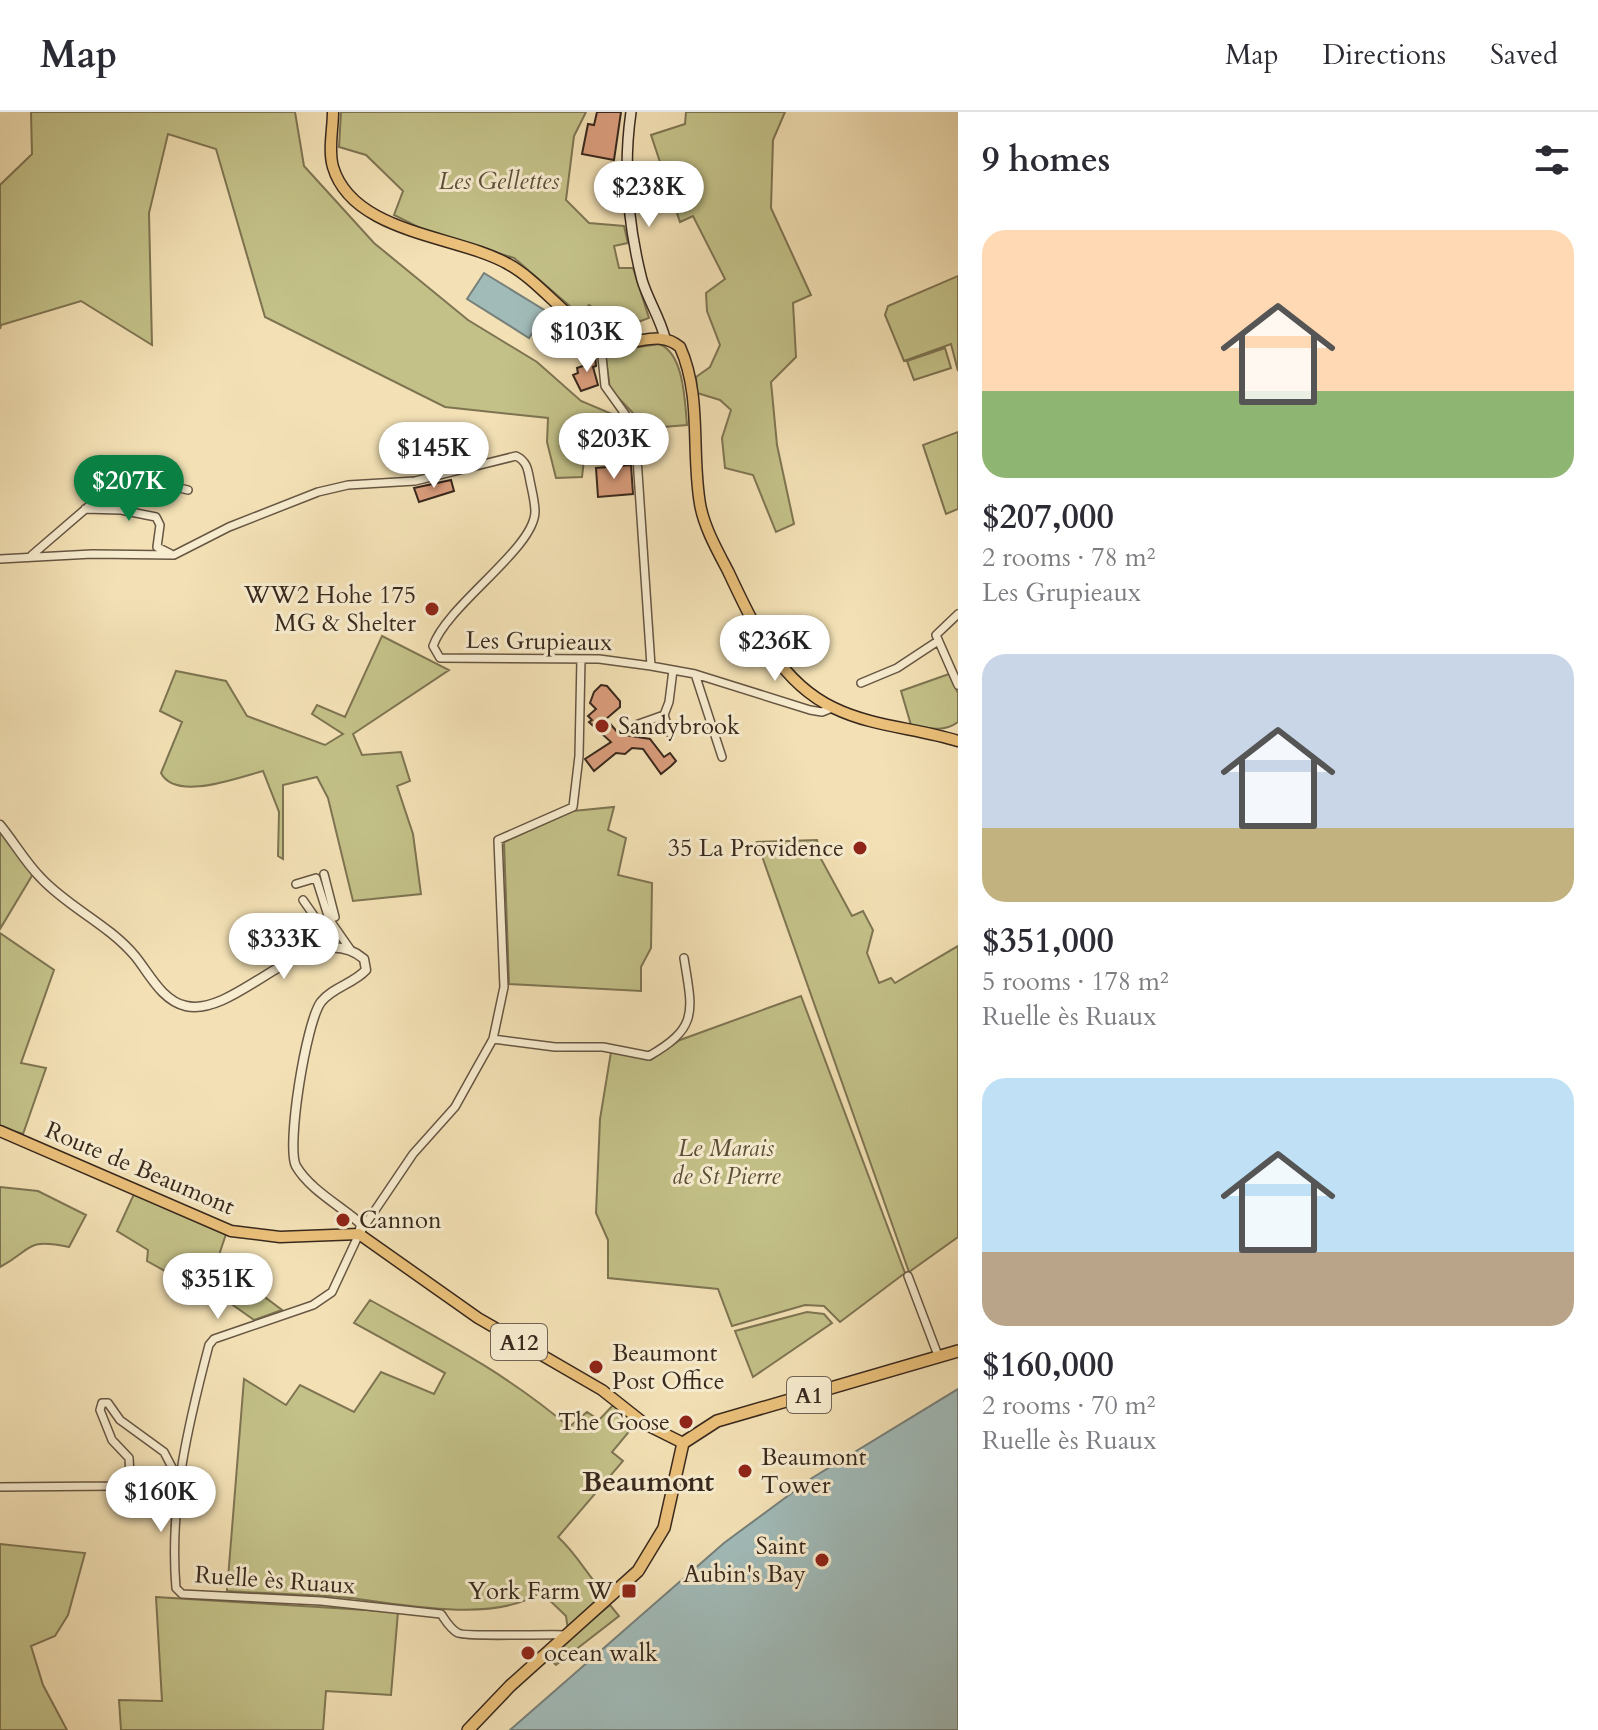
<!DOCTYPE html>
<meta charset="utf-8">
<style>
:root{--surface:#fff;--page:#f2f2f3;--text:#2b2b33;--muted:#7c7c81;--line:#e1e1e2;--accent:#0b8043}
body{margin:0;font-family:Cardo,serif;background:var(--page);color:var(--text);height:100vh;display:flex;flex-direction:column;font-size:30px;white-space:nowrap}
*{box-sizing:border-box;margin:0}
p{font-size:26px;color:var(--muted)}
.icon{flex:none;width:44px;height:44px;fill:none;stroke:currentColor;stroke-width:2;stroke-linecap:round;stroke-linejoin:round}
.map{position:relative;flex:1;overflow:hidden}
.sheet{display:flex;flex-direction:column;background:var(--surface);width:640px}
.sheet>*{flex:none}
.price{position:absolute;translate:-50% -68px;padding:0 18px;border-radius:28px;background:#fff;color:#222;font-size:26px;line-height:52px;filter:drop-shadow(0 2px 4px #0008)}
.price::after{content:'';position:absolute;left:50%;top:48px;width:24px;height:18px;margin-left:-12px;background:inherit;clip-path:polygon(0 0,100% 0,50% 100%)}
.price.selected{background:var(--accent);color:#fff}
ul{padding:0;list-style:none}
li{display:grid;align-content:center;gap:16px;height:424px;padding:0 24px}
li span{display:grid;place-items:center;height:248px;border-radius:24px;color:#555}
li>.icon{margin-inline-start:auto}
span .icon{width:144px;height:144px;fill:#fffc;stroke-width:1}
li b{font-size:34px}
h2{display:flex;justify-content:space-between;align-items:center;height:96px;padding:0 24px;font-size:34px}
header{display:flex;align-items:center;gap:48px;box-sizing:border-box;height:112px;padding:0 40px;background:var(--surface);border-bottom:2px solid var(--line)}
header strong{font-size:38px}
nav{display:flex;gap:44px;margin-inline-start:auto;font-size:28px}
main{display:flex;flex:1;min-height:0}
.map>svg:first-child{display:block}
.green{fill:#c3c188;stroke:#7e7452;stroke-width:2}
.water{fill:#a1bbb9;stroke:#77807b;stroke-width:2}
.building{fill:#da9d7c;stroke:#38281d;stroke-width:2}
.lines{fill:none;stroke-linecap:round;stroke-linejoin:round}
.minor-casing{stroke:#675643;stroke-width:10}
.tertiary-casing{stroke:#675643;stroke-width:11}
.secondary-casing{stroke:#38281d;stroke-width:12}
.primary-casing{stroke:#38281d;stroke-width:13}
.trunk-casing{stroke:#38281d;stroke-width:14}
.minor{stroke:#f7eccf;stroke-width:7}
.tertiary{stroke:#f7eccf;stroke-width:8}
.secondary{stroke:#f7eccf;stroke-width:9}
.primary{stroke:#eac07a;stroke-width:10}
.trunk{stroke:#eac07a;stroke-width:11}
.poi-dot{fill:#8f2418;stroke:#f7eccf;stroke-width:3}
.labels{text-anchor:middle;stroke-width:6;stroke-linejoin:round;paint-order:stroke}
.shield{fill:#f7eccf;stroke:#716352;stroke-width:2}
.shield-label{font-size:22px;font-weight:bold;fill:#38281d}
.park-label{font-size:24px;font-style:italic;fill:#5b4e38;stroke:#f7eccf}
.poi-label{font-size:24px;fill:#38281d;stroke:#f7eccf;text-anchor:end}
.street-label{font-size:24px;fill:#38281d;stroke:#f7eccf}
.quarter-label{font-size:28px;font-weight:bold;fill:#38281d;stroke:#f7eccf}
</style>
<header>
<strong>Map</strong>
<nav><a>Map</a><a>Directions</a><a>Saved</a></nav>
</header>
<main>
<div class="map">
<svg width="958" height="1618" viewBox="0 0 958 1618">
<rect width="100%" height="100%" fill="#f3e1b5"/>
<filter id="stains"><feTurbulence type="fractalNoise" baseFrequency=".0025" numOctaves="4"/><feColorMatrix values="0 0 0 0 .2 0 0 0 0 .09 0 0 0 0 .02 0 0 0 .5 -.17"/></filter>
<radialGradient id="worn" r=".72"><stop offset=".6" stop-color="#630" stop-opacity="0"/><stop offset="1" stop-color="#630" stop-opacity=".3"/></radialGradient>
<path class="green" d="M31,0H295L304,54L374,131L468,208L537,250L581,289L612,302L587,323L582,365L556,366L547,330L548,306L445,295L265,205L216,37L168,22L149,101L152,233L81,189L1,213L0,217V73L32,42Z
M341,0H586L574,24L566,88L589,111L624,114L628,131L614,134L619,156H633L649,206L630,213L629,224L614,225L601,218L609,206L589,193L579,202L514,146L426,119L394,103L403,79L366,43L339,35Z
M686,0H785L773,28L771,96L811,183L793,191L796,245L771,270L777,333L794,412L776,420L753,363L725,356L722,326L731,298L720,288L697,281L696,265L710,255L720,233L707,199L706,181L725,167L693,104L680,110L651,23L685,12Z
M958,164V259L951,232L904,249L885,203L888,194Z
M659,232C684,241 685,290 687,313L639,317L633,301L610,277L605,240Z
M945,236L951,256L914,268L907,249Z
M958,320V397L946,402L923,333Z
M382,524L449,558L353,622L362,643L401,640L410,669L397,674L413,722L421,782L353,789L328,686L317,665L283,673V747L278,744L279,700L263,659C239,665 176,690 161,661L182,610L160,599L176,559L226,569L247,604L325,633L343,622L312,602L317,593L345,605Z
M949,562L958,581V610C943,621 928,616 911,613L901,579Z
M614,695L608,718L626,726L618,763L652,771L651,836L641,855V879L509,872L504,730L573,699Z
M0,717L33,762L0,817Z
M817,728L821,747L852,804L863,799L873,818L867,841L879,871L891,866L895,871L958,834V1125L909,1160L757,730Z
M0,821L54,858L21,951L46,956L23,1022L0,1015Z
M801,884L905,1161L840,1210L824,1194L805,1193L732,1214L718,1177L608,1166V1128L596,1101L600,1007L611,940L651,948L680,928Z
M0,1075L38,1079L86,1103L69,1135C24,1126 34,1137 0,1155Z
M134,1082L226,1122L214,1158L242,1168L282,1198L254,1208L220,1184L217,1188L147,1149L148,1138L117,1119Z
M370,1188C438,1226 509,1263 569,1315L587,1300L599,1308L614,1292L637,1310L612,1340L623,1349L558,1425C578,1443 588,1465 607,1484L568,1518L566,1504L541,1480C495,1512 403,1492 350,1486C309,1482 268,1482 227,1479L244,1267L286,1293L300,1273L354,1300L381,1260L434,1282L445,1261L354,1211Z
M807,1200L824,1202L832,1211L753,1265L735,1219Z
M0,1432L85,1441L68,1503L55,1524L31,1534L43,1573L67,1618H0Z
M156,1485L398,1500L391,1583L326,1579L323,1618H121L119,1588L162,1589Z
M610,1493L619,1504L556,1553L547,1544Z"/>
<path class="water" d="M484,161L546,199L529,226L467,187Z
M958,1277V1618H510L724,1431L812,1366Z"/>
<path class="building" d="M597,0H621L614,48L582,42L588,12L594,13Z
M595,241L596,254L593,255L598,273L581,279L573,263L578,261L577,256L589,252L587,243Z
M631,353L633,382L598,385L596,356Z
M451,368L454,379L419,390L414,376Z
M601,573L607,574L620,589V595L606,607L619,622L650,627L664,645L670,641L676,649L671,654L661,662L643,637L632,636L625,642L616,641L594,659L585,647L611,630L589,610L592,608L588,604L596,597L590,591L594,580Z"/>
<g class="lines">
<g class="minor-casing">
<path id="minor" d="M604,226L601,235L605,274L635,316L651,554
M85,397L121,398L137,366
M121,398L156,405L160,413L157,435L171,442
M32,443L125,363L188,378
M0,447L92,442L174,443L229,415L318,380L348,373L415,369L516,344C527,349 528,358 530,369C532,379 535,390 535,400C534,437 447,493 433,534L440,546L599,547L651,554L695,562L810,598L822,600L832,596
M958,502L936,523L958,573
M695,562L722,645
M861,571L897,556L938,529
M633,614L664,603
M670,621L664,603L669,590L673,558
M296,772L316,766L329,807L350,837
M303,788L317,808L335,805L324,762
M493,927L555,935H603L649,944C700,915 692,898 684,846
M908,1164L939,1246
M0,1375L114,1374L130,1364L129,1346L112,1328L100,1298L102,1291H108L120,1308L164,1340L177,1365
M567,1523C549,1522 465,1525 458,1521C450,1517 446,1509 441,1502L321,1489L182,1482L176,1476C169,1392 188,1313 209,1233L214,1227L313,1193L332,1180L359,1122L413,1042L455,995L475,959L493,927L504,875L498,728L573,695L579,644L581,547"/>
</g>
<g class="tertiary-casing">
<path id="tertiary" d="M0,713C14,730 25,750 41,766C69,796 108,812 135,844C149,861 162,889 186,894C238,906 311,801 364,847L366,858C353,872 333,875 321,890C306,910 286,1035 296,1054C310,1078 341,1094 361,1112L359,1122"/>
</g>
<g class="secondary-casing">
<path id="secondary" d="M631,0C623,56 628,113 642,168C648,188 660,206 665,226"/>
</g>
<g class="primary-casing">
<path id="primary" d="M333,0C333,17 328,38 333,55C353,122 457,123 508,152C542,170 574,218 610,229C634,236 658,216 680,235C702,284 691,339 700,392C704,415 717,438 728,459C753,512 779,570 834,596C873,615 917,616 958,629
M0,1019L231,1119L280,1125L359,1122L478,1206L602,1278L645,1312L683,1331"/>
</g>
<g class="trunk-casing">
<path id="trunk" d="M468,1618L510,1574L638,1459L664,1416L683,1331L717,1309L958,1239"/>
</g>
<use href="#minor" class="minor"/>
<use href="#tertiary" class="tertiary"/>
<use href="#secondary" class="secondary"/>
<use href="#primary" class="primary"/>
<use href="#trunk" class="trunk"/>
</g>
<g class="poi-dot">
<circle cx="432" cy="497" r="8"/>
<circle cx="602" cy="614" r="8"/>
<circle cx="860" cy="736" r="8"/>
<circle cx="343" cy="1108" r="8"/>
<circle cx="596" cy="1255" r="8"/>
<circle cx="686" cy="1310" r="8"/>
<circle cx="745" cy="1359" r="8"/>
<circle cx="822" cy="1448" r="8"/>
<rect x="621" y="1471" width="16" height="16" rx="4"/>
<circle cx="528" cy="1541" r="8"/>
</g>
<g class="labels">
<g class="shield">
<rect x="491" y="1212" width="56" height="36" rx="6"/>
<rect x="787" y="1265" width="44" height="36" rx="6"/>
</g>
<g class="shield-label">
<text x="519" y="1238">A12</text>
<text x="809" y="1291">A1</text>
</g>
<g class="park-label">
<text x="499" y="77">Les Gellettes</text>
<text x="726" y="1044">Le Marais<tspan x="726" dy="28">de St Pierre</tspan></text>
</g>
<g class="poi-label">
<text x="416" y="491">WW2 Hohe 175<tspan x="416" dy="28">MG &amp; Shelter</tspan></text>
<text x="618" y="622" text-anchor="start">Sandybrook</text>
<text x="844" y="744">35 La Providence</text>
<text x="359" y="1116" text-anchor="start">Cannon</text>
<text x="612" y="1249" text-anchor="start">Beaumont<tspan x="612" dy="28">Post Office</tspan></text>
<text x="670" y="1318">The Goose</text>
<text x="761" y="1353" text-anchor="start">Beaumont<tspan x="761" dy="28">Tower</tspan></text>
<text x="806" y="1442">Saint<tspan x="806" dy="28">Aubin's Bay</tspan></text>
<text x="613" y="1487">York Farm W</text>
<text x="544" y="1549" text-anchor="start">ocean walk</text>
</g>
<g class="street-label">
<text transform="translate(539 529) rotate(1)" y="8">Les Grupieaux</text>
<text transform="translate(140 1056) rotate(23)" y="8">Route de Beaumont</text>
<text transform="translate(275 1468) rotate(4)" y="8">Ruelle ès Ruaux</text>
</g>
<g class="quarter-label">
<text x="648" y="1379">Beaumont</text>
</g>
</g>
<rect width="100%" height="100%" filter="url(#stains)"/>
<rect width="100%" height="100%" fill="url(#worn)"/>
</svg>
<b class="price" style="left:649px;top:117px">$238K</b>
<b class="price" style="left:587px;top:262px">$103K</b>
<b class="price" style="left:614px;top:369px">$203K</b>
<b class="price" style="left:434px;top:378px">$145K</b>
<b class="price selected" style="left:129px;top:411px">$207K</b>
<b class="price" style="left:775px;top:571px">$236K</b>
<b class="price" style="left:284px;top:869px">$333K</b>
<b class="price" style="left:218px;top:1209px">$351K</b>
<b class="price" style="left:161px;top:1422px">$160K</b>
</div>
<section class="sheet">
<h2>9 homes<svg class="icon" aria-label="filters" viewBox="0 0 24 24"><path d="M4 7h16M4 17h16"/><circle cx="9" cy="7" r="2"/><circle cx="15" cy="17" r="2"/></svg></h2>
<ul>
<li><span style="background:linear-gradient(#ffd9b3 65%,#8fb573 0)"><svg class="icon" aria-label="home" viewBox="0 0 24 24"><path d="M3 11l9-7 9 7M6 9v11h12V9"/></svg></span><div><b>$207,000</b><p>2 rooms · 78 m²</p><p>Les Grupieaux</p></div></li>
<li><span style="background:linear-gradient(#c9d6e8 70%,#c2b280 0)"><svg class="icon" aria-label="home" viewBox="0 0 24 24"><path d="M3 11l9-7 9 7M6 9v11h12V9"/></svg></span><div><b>$351,000</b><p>5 rooms · 178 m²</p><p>Ruelle ès Ruaux</p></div></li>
<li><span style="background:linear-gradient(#bfe0f5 70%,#b9a48a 0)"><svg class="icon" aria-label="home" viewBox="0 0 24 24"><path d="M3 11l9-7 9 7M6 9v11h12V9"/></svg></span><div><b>$160,000</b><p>2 rooms · 70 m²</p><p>Ruelle ès Ruaux</p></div></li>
</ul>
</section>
</main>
